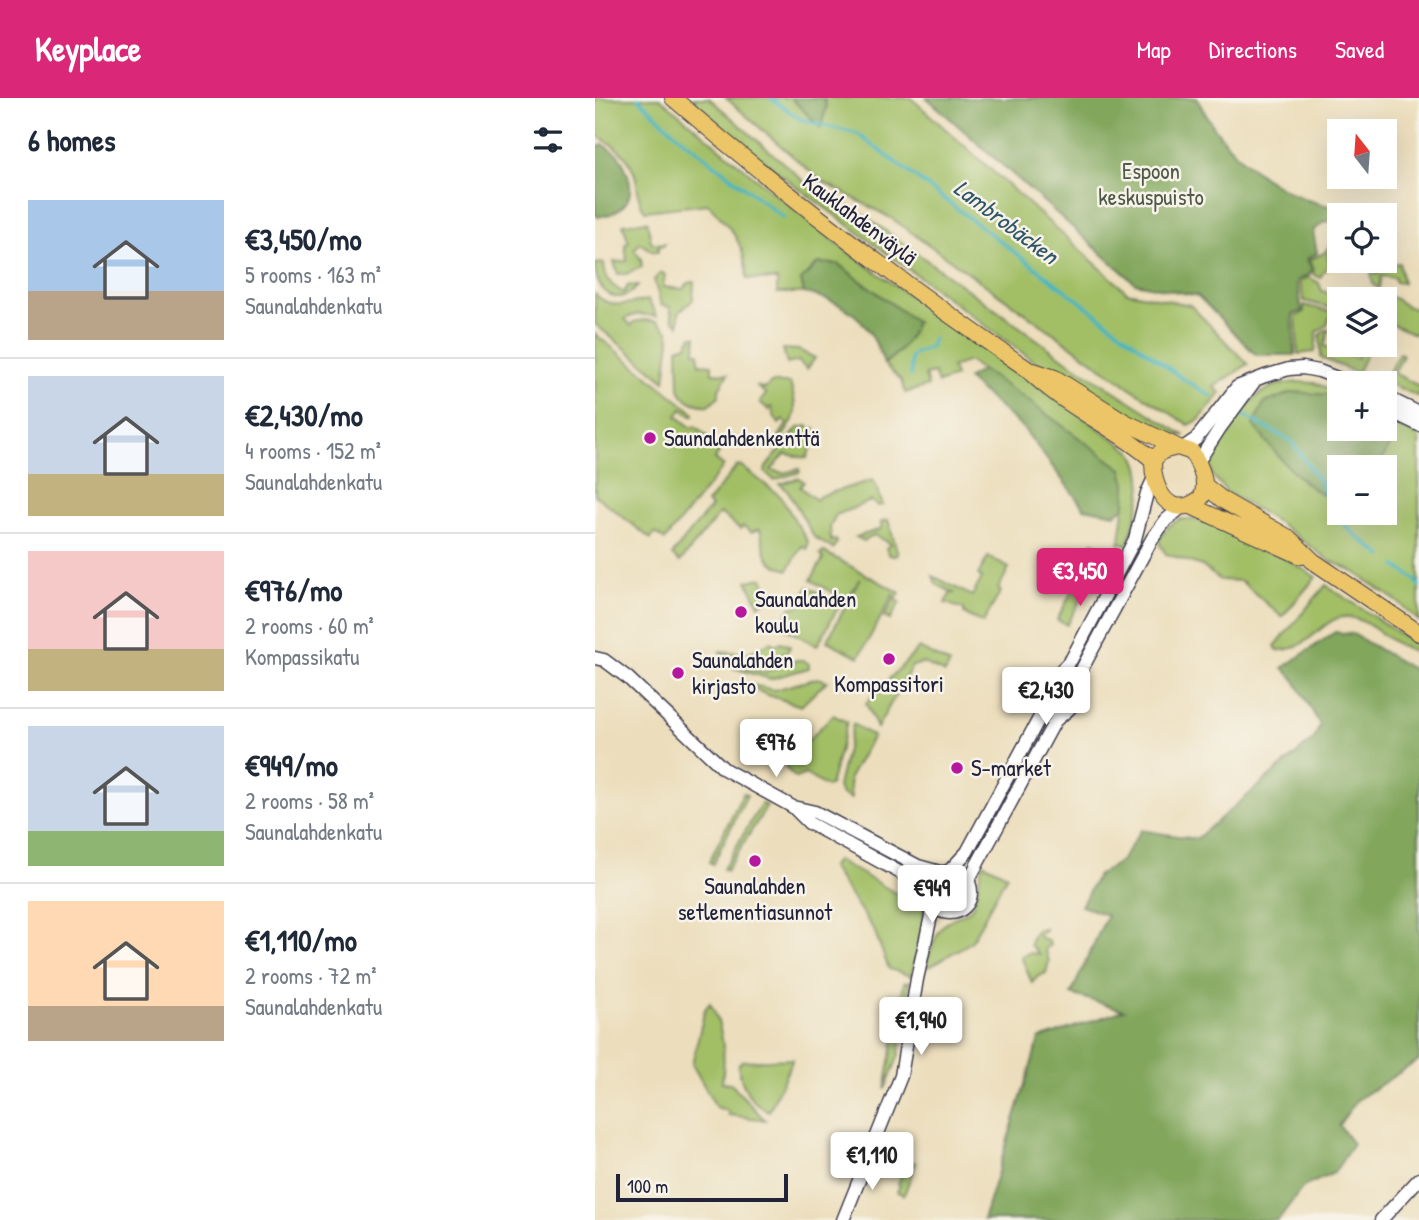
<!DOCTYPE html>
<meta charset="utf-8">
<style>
:root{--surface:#fff;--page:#f6f6f7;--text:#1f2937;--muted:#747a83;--line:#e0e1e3;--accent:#db2777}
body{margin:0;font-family:"Patrick Hand",sans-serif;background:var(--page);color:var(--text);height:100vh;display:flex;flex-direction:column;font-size:26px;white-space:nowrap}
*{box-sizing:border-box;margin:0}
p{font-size:23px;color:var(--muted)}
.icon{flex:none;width:38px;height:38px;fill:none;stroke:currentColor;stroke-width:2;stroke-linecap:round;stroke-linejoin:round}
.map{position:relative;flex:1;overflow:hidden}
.panel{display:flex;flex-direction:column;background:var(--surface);width:595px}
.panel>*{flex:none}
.needle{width:46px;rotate:343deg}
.controls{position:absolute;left:732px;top:21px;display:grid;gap:14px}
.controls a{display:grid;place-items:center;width:70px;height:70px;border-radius:0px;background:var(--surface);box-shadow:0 7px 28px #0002;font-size:35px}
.scale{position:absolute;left:21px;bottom:18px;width:172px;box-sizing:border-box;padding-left:7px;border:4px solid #22223b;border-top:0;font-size:19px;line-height:24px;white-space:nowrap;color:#22223b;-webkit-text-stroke:5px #f7f3e8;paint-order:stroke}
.price{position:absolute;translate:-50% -60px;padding:0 16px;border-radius:7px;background:#fff;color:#222;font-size:23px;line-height:46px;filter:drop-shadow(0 2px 4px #0008)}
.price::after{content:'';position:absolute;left:50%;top:42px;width:21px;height:16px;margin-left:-10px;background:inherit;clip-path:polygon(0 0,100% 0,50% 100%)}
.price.on{background:var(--accent);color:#fff}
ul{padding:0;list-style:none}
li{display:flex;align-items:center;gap:21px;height:175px;padding:0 28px}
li+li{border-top:2px solid var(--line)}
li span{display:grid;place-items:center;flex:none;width:196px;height:140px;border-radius:0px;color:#555}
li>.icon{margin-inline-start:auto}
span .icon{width:84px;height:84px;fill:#fffc;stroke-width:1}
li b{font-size:30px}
h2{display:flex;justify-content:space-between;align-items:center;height:84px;padding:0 28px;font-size:30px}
header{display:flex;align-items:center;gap:42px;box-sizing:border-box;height:98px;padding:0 35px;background:var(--accent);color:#fff}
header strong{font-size:33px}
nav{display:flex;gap:38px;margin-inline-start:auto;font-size:24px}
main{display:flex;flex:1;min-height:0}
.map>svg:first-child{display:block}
.green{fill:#a2bf66;stroke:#627050;stroke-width:2;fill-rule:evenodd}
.forest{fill:#81a65b;stroke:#52644b;stroke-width:2}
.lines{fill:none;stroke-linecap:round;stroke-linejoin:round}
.stream{stroke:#46b5bf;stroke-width:3.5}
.tertiary-casing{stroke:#403e4e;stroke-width:15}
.primary-casing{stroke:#403e4e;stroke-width:18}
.tertiary{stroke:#fff;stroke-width:12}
.primary{stroke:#ecc569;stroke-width:16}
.poi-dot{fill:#b5179e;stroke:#f7f3e8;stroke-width:2.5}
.labels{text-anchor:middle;stroke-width:5;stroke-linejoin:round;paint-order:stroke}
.park-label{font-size:23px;fill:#4f594a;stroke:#f7f3e8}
.street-label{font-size:23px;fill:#22223b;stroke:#f7f3e8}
.poi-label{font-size:23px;fill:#22223b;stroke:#f7f3e8;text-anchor:start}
.water-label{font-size:24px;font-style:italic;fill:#2f5569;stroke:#f7f3e8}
</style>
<header>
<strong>Keyplace</strong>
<nav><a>Map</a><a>Directions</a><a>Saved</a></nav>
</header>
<main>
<section class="panel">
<h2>6 homes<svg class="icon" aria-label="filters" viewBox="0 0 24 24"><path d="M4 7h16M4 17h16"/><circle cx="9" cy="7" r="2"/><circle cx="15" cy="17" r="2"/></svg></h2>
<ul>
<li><span style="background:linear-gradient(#a9c7e8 65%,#b9a48a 0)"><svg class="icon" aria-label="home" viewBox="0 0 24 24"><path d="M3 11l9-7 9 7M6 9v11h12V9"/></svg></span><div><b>€3,450/mo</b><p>5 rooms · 163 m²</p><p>Saunalahdenkatu</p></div></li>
<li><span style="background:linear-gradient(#c9d6e8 70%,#c2b280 0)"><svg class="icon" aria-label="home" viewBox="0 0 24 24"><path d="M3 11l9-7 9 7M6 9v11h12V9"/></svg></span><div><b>€2,430/mo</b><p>4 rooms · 152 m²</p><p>Saunalahdenkatu</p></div></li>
<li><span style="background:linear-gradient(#f6c9c9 70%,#c2b280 0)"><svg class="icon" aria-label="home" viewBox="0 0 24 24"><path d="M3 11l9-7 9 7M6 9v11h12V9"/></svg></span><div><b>€976/mo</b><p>2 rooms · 60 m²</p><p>Kompassikatu</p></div></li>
<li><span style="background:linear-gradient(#c9d6e8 75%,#8fb573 0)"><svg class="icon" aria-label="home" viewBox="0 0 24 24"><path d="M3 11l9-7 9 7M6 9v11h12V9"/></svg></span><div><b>€949/mo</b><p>2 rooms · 58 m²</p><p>Saunalahdenkatu</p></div></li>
<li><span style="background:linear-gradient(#ffd9b3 75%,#b9a48a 0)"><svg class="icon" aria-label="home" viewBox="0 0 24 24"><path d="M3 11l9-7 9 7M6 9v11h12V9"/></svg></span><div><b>€1,110/mo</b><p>2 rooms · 72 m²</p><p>Saunalahdenkatu</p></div></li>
</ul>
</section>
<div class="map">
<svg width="824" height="1122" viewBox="0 0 824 1122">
<rect width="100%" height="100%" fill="#f7f3e8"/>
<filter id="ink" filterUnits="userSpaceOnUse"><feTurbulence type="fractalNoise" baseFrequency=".0143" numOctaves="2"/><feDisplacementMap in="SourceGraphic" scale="14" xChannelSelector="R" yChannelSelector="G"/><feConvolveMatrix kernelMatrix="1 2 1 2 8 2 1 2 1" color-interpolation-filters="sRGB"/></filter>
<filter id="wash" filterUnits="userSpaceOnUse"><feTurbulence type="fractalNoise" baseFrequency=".00686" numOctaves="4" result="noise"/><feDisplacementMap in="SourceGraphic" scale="28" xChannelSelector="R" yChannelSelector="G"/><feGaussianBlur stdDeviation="1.57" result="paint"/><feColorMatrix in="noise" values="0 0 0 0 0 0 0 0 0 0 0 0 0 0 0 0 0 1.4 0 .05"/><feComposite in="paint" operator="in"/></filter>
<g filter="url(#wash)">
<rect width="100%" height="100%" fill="#ecdebc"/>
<path class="green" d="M0,0H65L181,97L257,157L537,354C556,381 542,418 532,447L526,444L524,447C528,421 533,397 527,371L374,263L357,269L360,279L343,285L339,275L330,277L333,288L310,295L306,282L289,266L305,253L321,224L243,166L206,182L209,195H182V182L152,181C150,144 137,132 113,106L50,113C43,104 44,97 42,86C39,62 22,47 0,37Z
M99,0H114L219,92L263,113L472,263L590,338L570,335L545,324L444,267L199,87L126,28L102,6Z
M131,0H196L226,29L231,9L229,0H316L532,194L595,207L653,266L619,289L626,295L604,322L594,327L537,291L296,120L226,83Z
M52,123L56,143L60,146L70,145L68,148L63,149V154L57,153L45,145L39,152L46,161L47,169L31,176H23L19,164L32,163L30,146L34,145L28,126Z
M735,147L732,161L735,163L725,180L718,176L719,170L714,162L729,155Z
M9,165C10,181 15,187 29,195L33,187L43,188C22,212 0,193 0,166Z
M804,165L808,185L800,184V180L786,178L784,190L778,187L776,175L782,177L785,167Z
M66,174L70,177L68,189L88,191L93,185L99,184L98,202L84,214V227L78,222L75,209L66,207L59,182Z
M714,179L724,185L727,193L753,201H744V212L709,203L705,184Z
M0,196C16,212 33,206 53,202L62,218L42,216L30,221L36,228L39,224L49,222L62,223L73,233L75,241L70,283L0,226Z
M784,198C806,196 805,212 824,210V238L789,223V201H775Z
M709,207L744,216V222L735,219L732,227L722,234L720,254L703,256L701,219L709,214Z
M731,232H734L729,248L762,260L767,247H776L762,275L726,260L725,237Z
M0,236L98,314L99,317H95L87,311L82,318L97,330L100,328L124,348L123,350L125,353L120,361L129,368L70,442L60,435L56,441L0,397Z
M97,238H101L100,254L104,255V266L117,267V275L133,276L124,291V298L114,307C102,308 89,303 84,291L83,250L92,247Z
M188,251L204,252L220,260L212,271L203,263L192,266Z
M804,255L808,257L799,275L824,288V299L789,283Z
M703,284L720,285L744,295V331H789V320L824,338V523L803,504L756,472L735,463L684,425L632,394L617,377L615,361L617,353L622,356C630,333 652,301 675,290C684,286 694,285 703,284ZM744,369H789V415H744Z
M176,285H195C204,313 202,321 184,343V338L192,326L188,322L184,326L178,316L177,309L174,310V312L165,304L171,296L161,288L170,291Z
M213,328L215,332L220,330L221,335L212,360L190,356L176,372L188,375L204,371L205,374L179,382L170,374L171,369L203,330Z
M145,367L185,398L213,444L212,451L207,448L193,472C168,464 171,455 165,431L156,434L148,428L145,431L125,415L85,464L77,457L116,409L112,405L142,368Z
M204,380L209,384L205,389L221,402L225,398L278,382L288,407L282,408L276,403L241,417L235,428L236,443L241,442L242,444L238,451L219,439L193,393L185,386Z
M585,421C634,421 680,455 721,479L687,519L646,483L625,482L607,468L571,456L565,447L564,441L574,428Z
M293,422L303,456L297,458L293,456L291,450L296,446L279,437L269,443L261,439L286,431V424Z
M498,444L513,451L472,527L462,522L492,464Z
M229,454L305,495L301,502L305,504L295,522L289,519L300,499L298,497L264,559L232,543L265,480L252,503L216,482L228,461L225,456Z
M393,459L414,470L403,491L406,493L388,525L369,516V511L350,505L355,496L359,495L341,486L338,478L377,498L387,480L383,477Z
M168,480L175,501L164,507L152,483Z
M731,487L824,549V555C817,552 810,550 804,547C787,538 770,519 750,519C727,519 713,555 682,552L680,548Z
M213,489L245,506L222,548L186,528L196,508L201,510Z
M176,544L180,547L186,544L195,548L193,553C161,567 158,563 126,556L125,553L153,555Z
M324,550L355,566L350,575L328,565L317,568L282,630L271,605Z
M201,562H208L214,566V570L175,581L138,570V568L170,574Z
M223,580L232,583L206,608L170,596L144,584L179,592Z
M238,617L252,624L235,688L232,689L210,676L201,680L190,669L196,660Z
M258,626L278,638L254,680L256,701L245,695L243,688Z
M442,634L447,637L385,752L380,749Z
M148,695L152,697L118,766L114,764Z
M167,705L172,708L131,773L128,771Z
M242,762L313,802L320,789C340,808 321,853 316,878L294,871L279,832L236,769Z
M388,765L412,777L376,844L334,869L331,868C336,853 340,833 353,823C361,818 371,817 377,809C383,799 383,778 388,765Z
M443,831H450L443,838L454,844L455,847L450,851L454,863L451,875L442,879L437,885L426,858L435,855L444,856L435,847L437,838Z
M315,883L304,957L290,991L309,885Z
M115,905C128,928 131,958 127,984L136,986L170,1022L133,1017V1013L121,1009L97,966L110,911Z
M198,961L174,1013C155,1006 146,986 143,968L147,963Z
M312,1062L321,1065L309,1097L302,1094L305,1087L303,1086Z"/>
<path class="forest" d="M196,0H229L231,9L226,30Z
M332,0H602C624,46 664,84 713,102C726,107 741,109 755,113V117H744V125L730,123L718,133L722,155L712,161L717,171L715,176L702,183L707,213L698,217L700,257H661L603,198L540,185Z
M8,46C12,50 18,53 22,56C28,62 30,69 33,77C41,101 27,116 3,119L0,116V50Z
M223,165L243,166L321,224C315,243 304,254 289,266C275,223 254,204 209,195L206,182Z
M387,272L428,299L527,371L531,386L530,409L520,416L489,410L428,330L372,281Z
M698,294L737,297L744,300V331H789V327L794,329C797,347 792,357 780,369H744V398C718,406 673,346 658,327L669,305Z
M740,534L758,536L824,575V962L762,1002L744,1027L758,1046L739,1075L708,1089L683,1122H388L444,941L529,912L476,896L512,817L486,808L502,778L526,763L546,732L601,741L719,641L725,627L699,581L688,570Z"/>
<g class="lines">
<path class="stream" d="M43,0L82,37L189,120
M175,0L207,22L263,36L588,281L616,298
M316,277V260L320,255L335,250L338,241
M648,317L696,343L723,381L740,417L761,438L788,458
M801,468L820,481L824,488"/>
</g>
</g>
<g filter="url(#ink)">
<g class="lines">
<g class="tertiary-casing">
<path id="tertiary" d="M789,298L824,315
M789,310L824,327
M588,350L601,341L642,289L670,278L694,271L708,270L724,273L755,285
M603,364L625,330L659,284
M0,560L9,562L33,580L129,671L198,709L220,714L323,768L345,774
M460,579L476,562L540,441L552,395L559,380
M480,589L488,569L557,441L571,422L587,409
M198,709L214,725L326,786L333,794
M355,772L372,754L447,615L448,606
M334 794a21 21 0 1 1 42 0a21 21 0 1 1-42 0Z
M373,783L460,623C466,617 477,611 480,603C488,582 463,572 448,587L446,600C450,611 458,615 469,614
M248,1122L306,978L322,881L336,818V805
M786,1122L824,1081"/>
</g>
<g class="primary-casing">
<path id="primary" d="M78,0C190,97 309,187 431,270C468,308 519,328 558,362
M439,273L460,280L530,324L582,349
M582,349L597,354C605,368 614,385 606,400C575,425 557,391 558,362L567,353Z
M609,387L629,403L694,440L718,463L824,535
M596,408L706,458"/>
</g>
<use href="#tertiary" class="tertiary"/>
<use href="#primary" class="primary"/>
</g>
</g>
<g class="poi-dot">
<circle cx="55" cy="340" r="7"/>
<circle cx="146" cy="514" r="7"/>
<circle cx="294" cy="561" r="7"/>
<circle cx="83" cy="575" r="7"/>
<circle cx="362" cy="670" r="7"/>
<circle cx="160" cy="763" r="7"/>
</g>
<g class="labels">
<g class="park-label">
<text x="556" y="81">Espoon<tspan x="556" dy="26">keskuspuisto</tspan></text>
</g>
<g class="street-label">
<text transform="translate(265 121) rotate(37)" y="8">Kauklahdenväylä</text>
</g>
<g class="poi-label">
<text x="69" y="348">Saunalahdenkenttä</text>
<text x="160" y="509">Saunalahden<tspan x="160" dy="26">koulu</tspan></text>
<text x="97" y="570">Saunalahden<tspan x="97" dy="26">kirjasto</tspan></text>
<text x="294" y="594" text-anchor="middle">Kompassitori</text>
<text x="376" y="678">S-market</text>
<text x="160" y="796" text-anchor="middle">Saunalahden<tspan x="160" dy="26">setlementiasunnot</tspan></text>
</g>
<g class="water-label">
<text transform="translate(411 124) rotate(37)" y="8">Lambrobäcken</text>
</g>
</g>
</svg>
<div class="controls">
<a><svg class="needle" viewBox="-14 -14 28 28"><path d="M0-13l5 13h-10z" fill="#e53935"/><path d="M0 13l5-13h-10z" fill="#747a83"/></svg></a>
<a><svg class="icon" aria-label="locate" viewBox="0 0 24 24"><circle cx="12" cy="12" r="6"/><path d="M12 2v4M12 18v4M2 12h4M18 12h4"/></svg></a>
<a><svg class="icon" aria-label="layers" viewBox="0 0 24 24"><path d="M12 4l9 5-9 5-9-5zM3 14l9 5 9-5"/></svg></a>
<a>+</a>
<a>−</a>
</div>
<div class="scale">100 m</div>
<b class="price on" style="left:485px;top:510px">€3,450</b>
<b class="price" style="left:451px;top:629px">€2,430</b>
<b class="price" style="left:181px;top:681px">€976</b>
<b class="price" style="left:337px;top:827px">€949</b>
<b class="price" style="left:326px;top:959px">€1,940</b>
<b class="price" style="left:277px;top:1094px">€1,110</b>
</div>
</main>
